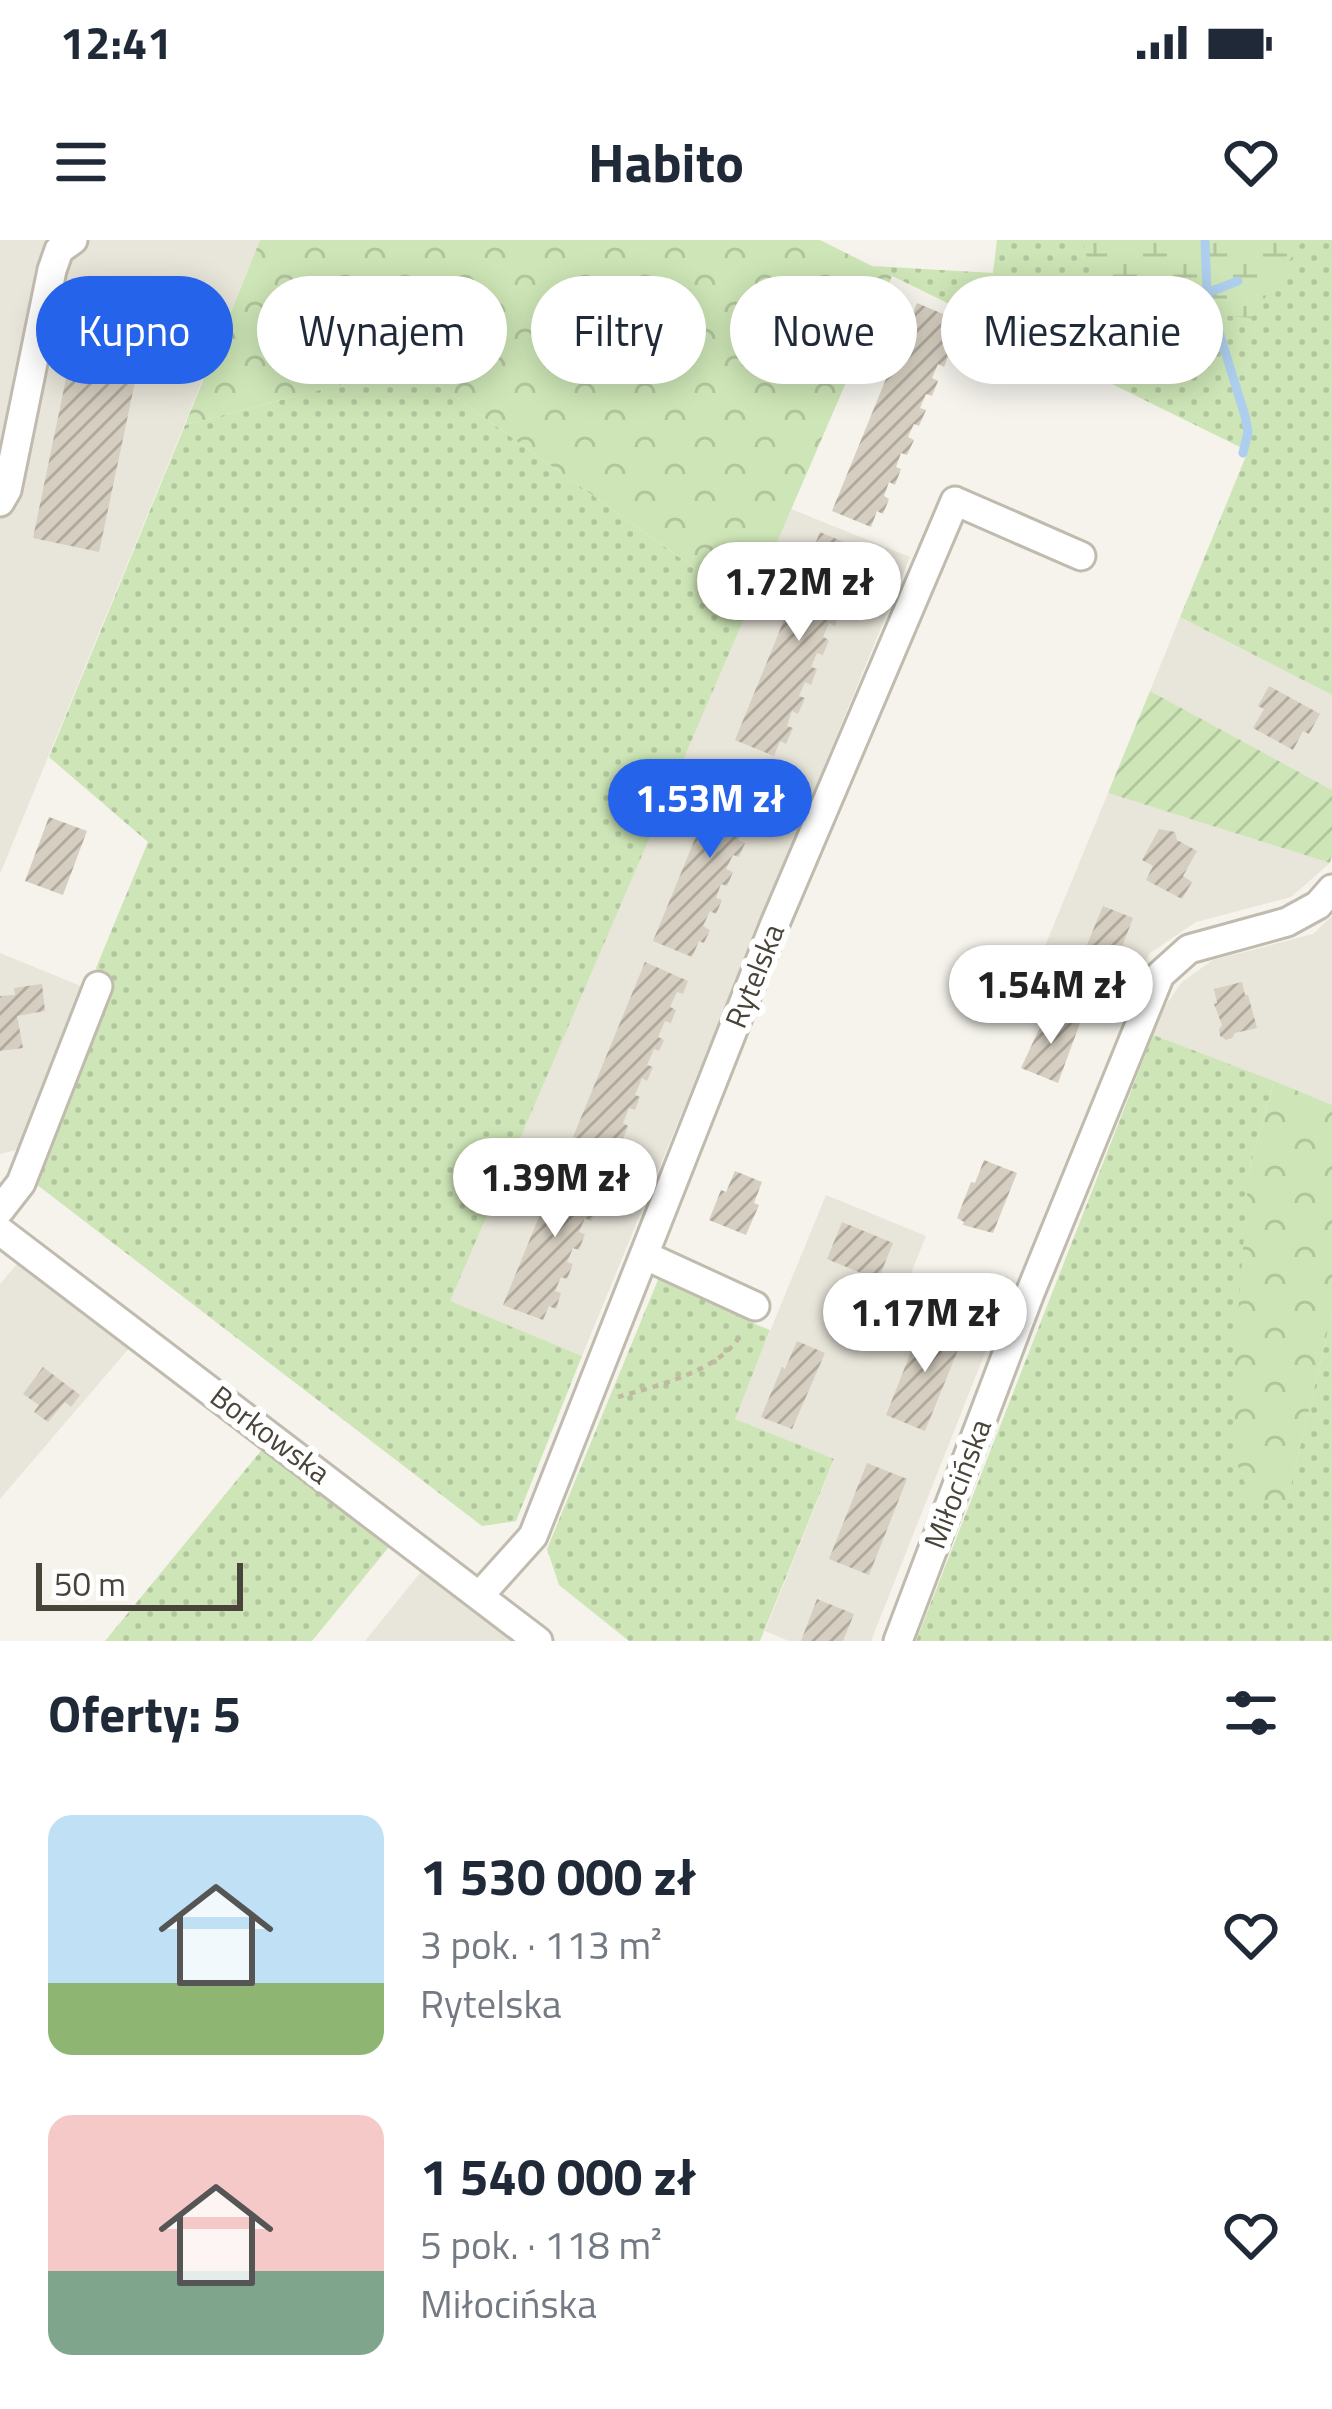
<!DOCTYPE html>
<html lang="pl">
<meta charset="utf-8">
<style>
:root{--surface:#fff;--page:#f6f6f7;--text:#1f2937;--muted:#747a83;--accent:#2563eb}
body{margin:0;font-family:"Titillium Web",sans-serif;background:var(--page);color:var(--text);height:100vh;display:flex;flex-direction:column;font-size:45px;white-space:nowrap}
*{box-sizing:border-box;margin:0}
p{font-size:39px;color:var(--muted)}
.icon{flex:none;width:66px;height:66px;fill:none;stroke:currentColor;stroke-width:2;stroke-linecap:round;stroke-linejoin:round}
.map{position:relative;height:1401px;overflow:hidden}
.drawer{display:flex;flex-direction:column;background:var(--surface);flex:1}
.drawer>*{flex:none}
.top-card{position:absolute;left:36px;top:36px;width:1260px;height:108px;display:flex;gap:24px}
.scale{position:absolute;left:36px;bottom:30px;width:207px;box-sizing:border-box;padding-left:12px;border:6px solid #494439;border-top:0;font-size:33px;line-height:42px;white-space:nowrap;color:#494439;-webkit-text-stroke:9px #fff;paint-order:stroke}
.price{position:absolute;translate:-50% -102px;padding:0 27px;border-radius:42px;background:#fff;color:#222;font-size:39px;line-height:78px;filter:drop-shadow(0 3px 6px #0008)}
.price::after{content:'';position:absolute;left:50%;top:72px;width:36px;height:27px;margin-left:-18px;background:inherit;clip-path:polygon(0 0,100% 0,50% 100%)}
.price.current{background:var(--accent);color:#fff}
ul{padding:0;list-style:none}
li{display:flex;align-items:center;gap:36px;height:300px;padding:0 48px}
li span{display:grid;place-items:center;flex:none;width:336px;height:240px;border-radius:24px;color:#555}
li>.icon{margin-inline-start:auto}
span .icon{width:144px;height:144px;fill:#fffc;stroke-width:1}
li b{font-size:51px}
h2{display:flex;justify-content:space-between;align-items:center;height:144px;padding:0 48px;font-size:51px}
.pill{padding:0 42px;border-radius:54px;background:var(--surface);box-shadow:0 6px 30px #0003;font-size:42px;line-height:108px}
.pill.current{background:var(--accent);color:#fff}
.status{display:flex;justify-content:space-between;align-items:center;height:84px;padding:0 60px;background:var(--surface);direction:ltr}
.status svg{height:33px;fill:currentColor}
header{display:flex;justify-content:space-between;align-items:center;height:156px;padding:0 48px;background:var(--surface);font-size:54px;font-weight:700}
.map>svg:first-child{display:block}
.residential{fill:#e8e5da}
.grass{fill:url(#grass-dots)}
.forest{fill:url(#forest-crowns)}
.wetland{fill:url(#wetland-marsh)}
.garden{fill:url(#garden-furrows)}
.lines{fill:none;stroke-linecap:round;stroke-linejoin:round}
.stream{stroke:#adceed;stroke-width:9}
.building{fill:url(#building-hatch)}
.minor-casing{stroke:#c0bbae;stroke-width:33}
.path{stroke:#c1b8a0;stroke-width:4.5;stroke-dasharray:6 6;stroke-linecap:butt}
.minor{stroke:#fff;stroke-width:27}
.labels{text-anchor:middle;stroke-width:12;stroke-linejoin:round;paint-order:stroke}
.street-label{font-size:30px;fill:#494439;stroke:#fff}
</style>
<div class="status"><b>12:41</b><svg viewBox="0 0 49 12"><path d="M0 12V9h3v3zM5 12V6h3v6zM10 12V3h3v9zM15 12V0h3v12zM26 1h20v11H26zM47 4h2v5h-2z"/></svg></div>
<header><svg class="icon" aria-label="menu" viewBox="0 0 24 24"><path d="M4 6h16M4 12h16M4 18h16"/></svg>Habito<svg class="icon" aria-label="heart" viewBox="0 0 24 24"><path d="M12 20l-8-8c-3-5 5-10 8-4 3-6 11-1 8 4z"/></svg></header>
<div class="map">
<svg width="1332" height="1401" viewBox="0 0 1332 1401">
<defs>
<pattern id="grass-dots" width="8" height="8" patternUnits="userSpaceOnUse" patternTransform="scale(3)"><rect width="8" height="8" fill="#cee6b7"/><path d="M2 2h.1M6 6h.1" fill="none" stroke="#b2c69e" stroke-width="1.8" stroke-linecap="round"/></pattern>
<pattern id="forest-crowns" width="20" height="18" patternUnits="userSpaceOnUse" patternTransform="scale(3)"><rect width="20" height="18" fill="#cee6b7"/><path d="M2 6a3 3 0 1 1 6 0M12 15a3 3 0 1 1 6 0" fill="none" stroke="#b2c69e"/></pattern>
<pattern id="wetland-marsh" width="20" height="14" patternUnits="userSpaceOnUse" patternTransform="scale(3)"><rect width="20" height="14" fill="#cee6b7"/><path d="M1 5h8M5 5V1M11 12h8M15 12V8" fill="none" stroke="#b2c69e"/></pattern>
<pattern id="garden-furrows" width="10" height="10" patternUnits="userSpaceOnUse" patternTransform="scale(3)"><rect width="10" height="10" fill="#cee6b7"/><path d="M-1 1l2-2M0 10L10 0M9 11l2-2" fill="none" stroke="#b2c69e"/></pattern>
<pattern id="building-hatch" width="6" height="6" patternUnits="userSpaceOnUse" patternTransform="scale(3)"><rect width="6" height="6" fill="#d6cfc1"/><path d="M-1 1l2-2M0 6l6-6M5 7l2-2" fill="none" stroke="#b0aa9e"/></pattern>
</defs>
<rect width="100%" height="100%" fill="#f5f3ec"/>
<path class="residential" d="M0,0H260L0,634Z
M791,269L910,317L582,1116L449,1062Z
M1180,377L1332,455V550L1150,451Z
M1108,553L1330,623L1291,657L1196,682L1150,713L1114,779L1029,745Z
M1332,676V865L1153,795L1160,773L1182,742L1213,720L1313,694Z
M0,713L88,749L24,908L0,914Z
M826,955L926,996L907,1043L998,1080L871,1401H789L765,1391L834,1220L734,1179Z
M18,1023L131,1106L0,1259V1044Z
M424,1328L516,1401H365Z"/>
<path class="grass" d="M997,0H1332V455L1180,377L1248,211L872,26L993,33Z
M412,126L749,367L450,1061L582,1116L516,1281L482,1286L36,944L73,835L108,764L110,752L96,728L148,602L49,517L185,185Z
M1153,795L1274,841L1249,931L1287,1261L1332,1073V1401H916Z
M660,1035L744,1069L755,1084L770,1090L735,1179L834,1219L760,1401H629L559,1345L547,1309Z
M264,1207L393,1302L312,1401H105Z"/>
<path class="forest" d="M260,0H820L892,36L749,367L412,126L185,185Z
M1274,841L1332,865V1073L1287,1262H1252L1235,1218V1114L1249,931Z"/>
<path class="wetland" d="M1082,0H1303L1252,78L1147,68L1091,31Z"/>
<path class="garden" d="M1150,451L1332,550V615L1330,623L1108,553Z"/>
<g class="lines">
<path class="stream" d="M1205,0L1207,53L1245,176L1248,192L1243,213
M1125,41L1207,53L1238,41"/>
</g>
<path class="building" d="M917,63L962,82L955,98L950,95L944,109L950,111L944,127L938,124L932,138L938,141L932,156L926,154L920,168L926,170L919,186L914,184L908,197L914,200L907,215L901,213L896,227L901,229L895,245L889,242L884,256L889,259L883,274L877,271L871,287L832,271Z
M79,76L146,90L99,312L33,298Z
M820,292L865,311L859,327L853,324L847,338L853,341L847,356L841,354L835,368L841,370L835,386L829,383L823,397L829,400L823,415L817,413L811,427L817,429L811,445L805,442L799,456L805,458L798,474L792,471L787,486L793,488L786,504L780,501L774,516L735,500Z
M1269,446L1320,474L1309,494L1303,491L1293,510L1253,488L1264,469L1258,466Z
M725,526L770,544L763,559L757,556L751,571L758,574L752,588L746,585L738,600L745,603L739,617L733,615L726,629L733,632L727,646L721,644L716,658L722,660L716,674L710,671L703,686L710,690L704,703L699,701L692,717L653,701Z
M49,577L87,591L63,655L25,641Z
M1159,589L1175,592L1177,600L1197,611L1183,636L1192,642L1182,659L1146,640L1153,626L1142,620Z
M1103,666L1133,678L1115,725L1084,712Z
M645,722L688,741L683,754L677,752L670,767L676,770L671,783L665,781L658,797L664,800L659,811L654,809L647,825L653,827L647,841L642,838L635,855L640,857L635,870L629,868L623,883L628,886L623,899L617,898L611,913L573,897Z
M1242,742L1245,755H1248L1257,788L1235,793L1232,798L1226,800L1220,796L1219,790L1222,785L1214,764L1217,763L1214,749Z
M42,744L45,771L17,776L23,808L0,811V756L15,755L14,748Z
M1048,770L1080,783L1058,843L1021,828Z
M563,918L609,937L603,951L596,949L591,963L597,966L591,981L585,978L579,992L585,994L579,1010L573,1008L567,1022L573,1024L567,1039L561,1037L555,1051L561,1053L556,1069L549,1066L543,1080L503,1065Z
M984,920L1017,933L993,993L963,985L964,982L957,978L971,942L975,943Z
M735,931L762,942L754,963L759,965L746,995L709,980L721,950L726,952Z
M842,982L893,1003L878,1040L827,1019Z
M924,1079L964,1095L925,1191L886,1175Z
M797,1101L825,1113L792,1189L761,1177L782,1127L785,1129Z
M43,1127L80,1155L71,1167L65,1162L48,1182L34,1172L39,1165L23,1154Z
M867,1223L907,1239L869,1335L829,1319Z
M817,1359L854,1374L843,1401H801Z"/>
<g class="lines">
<g class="minor-casing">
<path id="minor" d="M0,262L7,250L52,30L59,10L73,0
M0,970L21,943L98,746
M0,991L538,1401
M644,1015L755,1066
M480,1355L533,1296L774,686L955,261L1081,316
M898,1401L1030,1053L1160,735L1189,709L1287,682L1318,665L1332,649"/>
</g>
<path class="path" d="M618,1157C656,1146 724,1130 742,1092"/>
<use href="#minor" class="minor"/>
</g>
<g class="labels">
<g class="street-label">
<text transform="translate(755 736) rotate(-68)" y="10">Rytelska</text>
<text transform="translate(270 1195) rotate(37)" y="10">Borkowska</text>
<text transform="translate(958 1244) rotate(-69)" y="10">Miłocińska</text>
</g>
</g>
</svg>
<div class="scale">50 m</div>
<b class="price" style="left:799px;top:404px">1.72M zł</b>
<b class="price current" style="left:710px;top:621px">1.53M zł</b>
<b class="price" style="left:1051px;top:807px">1.54M zł</b>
<b class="price" style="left:555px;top:1000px">1.39M zł</b>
<b class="price" style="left:925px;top:1135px">1.17M zł</b>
<div class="top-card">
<a class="pill current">Kupno</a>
<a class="pill">Wynajem</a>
<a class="pill">Filtry</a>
<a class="pill">Nowe</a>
<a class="pill">Mieszkanie</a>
</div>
</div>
<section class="drawer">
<h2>Oferty: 5<svg class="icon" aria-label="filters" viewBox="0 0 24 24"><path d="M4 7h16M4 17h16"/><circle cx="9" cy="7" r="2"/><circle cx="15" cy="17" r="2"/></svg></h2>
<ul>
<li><span style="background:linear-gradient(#bfe0f5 70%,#8fb573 0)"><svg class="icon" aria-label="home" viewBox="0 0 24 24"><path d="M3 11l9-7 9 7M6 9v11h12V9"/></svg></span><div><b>1 530 000 zł</b><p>3 pok. · 113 m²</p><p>Rytelska</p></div><svg class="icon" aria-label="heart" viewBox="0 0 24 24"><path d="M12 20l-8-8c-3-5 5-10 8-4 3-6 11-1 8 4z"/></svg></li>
<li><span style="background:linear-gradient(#f6c9c9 65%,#7fa58c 0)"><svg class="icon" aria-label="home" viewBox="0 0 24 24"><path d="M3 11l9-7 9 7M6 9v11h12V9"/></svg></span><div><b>1 540 000 zł</b><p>5 pok. · 118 m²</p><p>Miłocińska</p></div><svg class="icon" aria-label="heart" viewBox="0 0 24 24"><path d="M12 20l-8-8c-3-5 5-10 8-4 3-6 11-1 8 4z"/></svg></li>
</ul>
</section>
